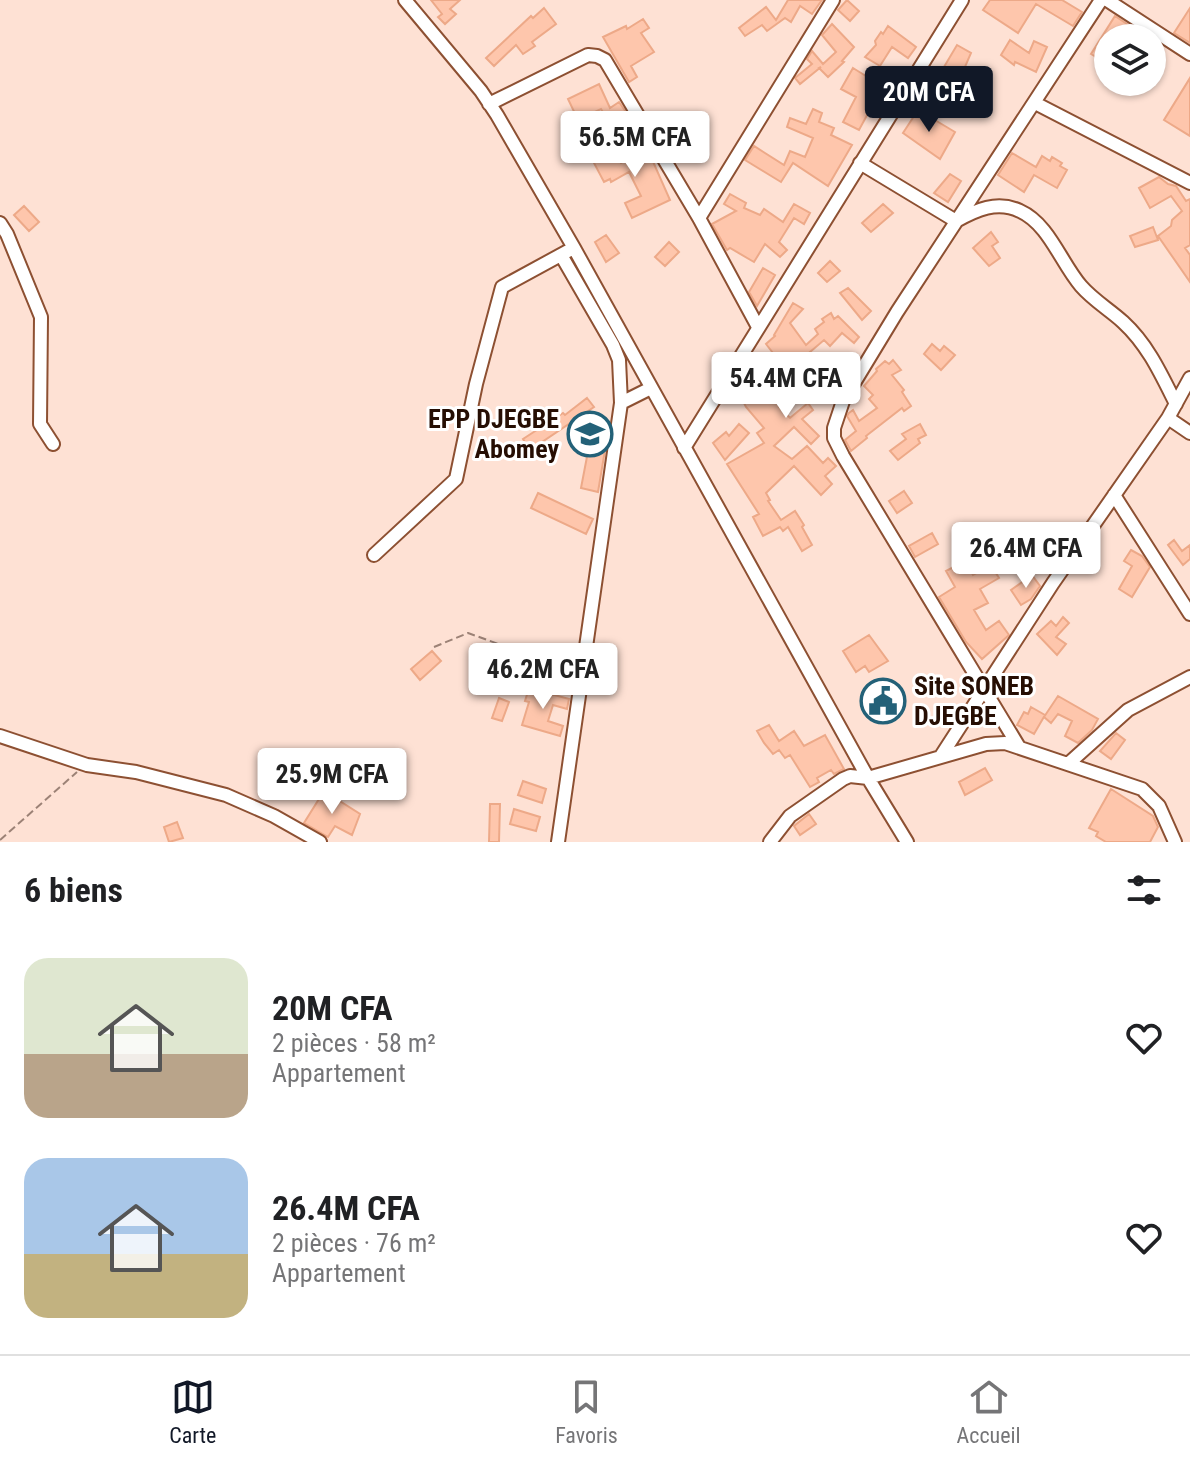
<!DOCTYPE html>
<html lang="fr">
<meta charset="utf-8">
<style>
:root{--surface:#fff;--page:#f2f2f2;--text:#202124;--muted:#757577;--line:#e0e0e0;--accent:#111827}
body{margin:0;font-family:"Roboto Condensed",sans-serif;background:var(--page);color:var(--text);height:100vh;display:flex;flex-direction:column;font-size:30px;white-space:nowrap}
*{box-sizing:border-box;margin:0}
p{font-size:26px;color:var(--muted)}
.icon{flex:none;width:44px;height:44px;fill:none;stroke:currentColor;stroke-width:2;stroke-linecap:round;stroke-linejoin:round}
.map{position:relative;height:842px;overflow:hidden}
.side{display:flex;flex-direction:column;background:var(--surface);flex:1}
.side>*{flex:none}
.tools{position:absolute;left:1094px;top:24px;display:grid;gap:16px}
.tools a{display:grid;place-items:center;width:72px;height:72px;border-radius:50%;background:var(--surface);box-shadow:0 2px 6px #0004;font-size:40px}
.price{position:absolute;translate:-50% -68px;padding:0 18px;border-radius:8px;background:#fff;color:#222;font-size:26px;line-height:52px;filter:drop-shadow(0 2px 4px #0008)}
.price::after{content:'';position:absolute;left:50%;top:48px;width:24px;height:18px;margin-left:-12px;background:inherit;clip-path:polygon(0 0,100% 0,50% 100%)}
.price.current{background:var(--accent);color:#fff}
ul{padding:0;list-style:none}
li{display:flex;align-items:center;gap:24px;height:200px;padding:0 24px}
li span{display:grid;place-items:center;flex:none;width:224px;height:160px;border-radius:24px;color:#555}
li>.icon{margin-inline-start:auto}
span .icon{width:96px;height:96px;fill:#fffc;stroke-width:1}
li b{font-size:34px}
h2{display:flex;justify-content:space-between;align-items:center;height:96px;padding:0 24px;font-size:34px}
.tab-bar{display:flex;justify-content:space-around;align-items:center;height:112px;border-top:2px solid var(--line);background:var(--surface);font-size:22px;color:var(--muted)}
.tab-bar a{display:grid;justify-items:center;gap:4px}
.tab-bar .current{color:var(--accent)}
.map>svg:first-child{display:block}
.building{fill:#fec6ac;stroke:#eda988;stroke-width:2}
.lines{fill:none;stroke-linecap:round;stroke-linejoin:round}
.minor-casing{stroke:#8d5032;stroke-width:16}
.path{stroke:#9c8276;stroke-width:2;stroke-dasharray:8 4;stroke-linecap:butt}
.minor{stroke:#fff;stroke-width:12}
.labels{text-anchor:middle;stroke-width:6;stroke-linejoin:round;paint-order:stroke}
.poi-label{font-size:26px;font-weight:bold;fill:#260e03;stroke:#fff;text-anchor:end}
</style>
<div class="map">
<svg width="1190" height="842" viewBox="0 0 1190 842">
<rect width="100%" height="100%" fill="#fee1d4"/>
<path class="building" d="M431,0H460L450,9L456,14L445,24L438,17L442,14Z
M788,0H822L812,14L800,6L791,22L785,18L767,31L762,25L745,36L739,28L766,7L776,20Z
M847,0L859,11L850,21L838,10Z
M990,0H1062L1082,12L1073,26L1036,4L1018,33L983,10Z
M544,8L556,24L532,42L535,46L523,54L516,45L494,66L486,58L531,16L533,18Z
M1190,8V43L1174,33Z
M1115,16L1136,30L1130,38H1108V64L1091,54Z
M643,19L649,28L641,33L654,52L631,66L637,77L629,82L603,37L626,26L627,29Z
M832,24L854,47L842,61L844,62L828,77L819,68L821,67L800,84L795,78L812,64L807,59L812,51L823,64L836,52L822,35Z
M888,26L916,47L908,58L892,47L880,66L865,57L876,45L875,41L881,32L883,34Z
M1010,40L1029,53L1034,41L1047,47L1036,72L1015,62L1014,65L1001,55Z
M957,45L971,53L958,83L977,94L968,108L929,84L938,70L941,72Z
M853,68L890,91L885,100L882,98L876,109L872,106L859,130L843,122L856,97L841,89Z
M1190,78V136L1164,120Z
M599,84L610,108L619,102L626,112L619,116L617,113L607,119L601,109L578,120L568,99Z
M813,109L822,113L819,122L834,128L831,135L852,145L828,186L793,163L781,182L745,160L754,146L784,165L790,151L805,157L813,138L787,127L790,118L806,124Z
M918,110L955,132L940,159L903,133Z
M683,132L706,146L698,159L675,146Z
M611,146L621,163L647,148L670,200L632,218L625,203L641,196L629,172L611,182L610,179L604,182L594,163L603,158L600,153Z
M1012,153L1036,167L1042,156L1050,161L1052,157L1062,163L1060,166L1067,170L1057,188L1034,175L1024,192L998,175Z
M950,174L961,181L948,202L934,193Z
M1159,177L1168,184L1176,186L1186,201L1190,199V245L1185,248L1190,255V282L1158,236L1171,226L1172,220L1182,211L1171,196L1150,208L1139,188Z
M730,194L746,203L744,208L760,215L764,209L783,222L794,204L810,213L804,224L794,218L779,242L787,250L780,257L765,244L754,262L730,248L727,250L712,224L736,211L724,204Z
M883,204L893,213L871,232L862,223Z
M24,206L39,222L29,231L14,215Z
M1153,227L1158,240L1135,247L1130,236Z
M991,232L998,242L992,246L1000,258L989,266L973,248Z
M606,235L619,253L606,262L595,242Z
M669,242L679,252L665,266L655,257Z
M830,261L840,271L827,282L818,273Z
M763,268L775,275L757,306L749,292Z
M848,288L871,311L862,320L840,293Z
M793,303L803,309L790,323L806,345L818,334L815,329L824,322L822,319L831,313L834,319L838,316L859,337L854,343L842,333L830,346L824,340L810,352L840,376L829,389L818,380L807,402L790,393L779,402L781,405L779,407L790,418L808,403L813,410L802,419L819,436L811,444L794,427L774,446L792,459L807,446L823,463L828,458L836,466L825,476L832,484L821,495L794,466L766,493L770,500L768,501L781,520L795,511L804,525L802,527L812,545L802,551L788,527L783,531L780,527L763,536L753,517L759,514L727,464L764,443L757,433L764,428L746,407L739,393L752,385L745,374L757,366L762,374L776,357L766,344L775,336L774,335Z
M932,344L940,351L944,346L955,355L941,370L924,354Z
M893,360L901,370L892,375L904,390L902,392L911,406L904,411L902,408L866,436L867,438L851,451L845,440L856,431L847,416L849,413L853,410L859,421L877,408L869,399L873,395L864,386L877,371L876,369L885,361L889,364Z
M587,398L594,407L530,450L523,439L563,413L565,415Z
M739,424L749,433L725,460L713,443L726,432L729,436Z
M920,424L926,435L918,439L920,443L898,460L890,451L906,439L902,434Z
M590,441L606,444L598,492L581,488Z
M904,491L912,503L897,513L889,501Z
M538,493L593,519L586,534L531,508Z
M932,533L938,544L915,557L909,546Z
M1174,540L1182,551L1190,545V559L1183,565L1168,545Z
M1131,550L1142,556L1150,567L1132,597L1119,589L1132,566L1124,561Z
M965,561L973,575L991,565L999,578L980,589L988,603L974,610L986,630L999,621L1009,635L982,659L966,642L939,597L955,587L946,571Z
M1032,575L1040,586L1031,599L1021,605L1011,590Z
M1063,617L1069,623L1056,637L1066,644L1057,655L1037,634L1051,621L1056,626Z
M869,635L888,661L869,672L865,666L856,672L843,651Z
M432,651L441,661L420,680L411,669Z
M529,688L569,699L567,709L553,705L548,721L563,726L560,736L522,725L529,702L525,701Z
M1058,696L1098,719L1092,730L1078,743L1065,736L1072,721L1058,714L1051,723L1044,717Z
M499,698L509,702L502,721L492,718Z
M1031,707L1045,715L1034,734L1017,725L1024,712L1028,714Z
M769,725L779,741L794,731L804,746L825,735L844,769L834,774L831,770L817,778L819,782L810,787L790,755L785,758L779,750L773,754L764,743L757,731Z
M1116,733L1125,740L1111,759L1100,751Z
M985,768L992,780L965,795L959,782Z
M523,781L546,789L542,803L518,795Z
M1111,789L1153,816L1158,827L1150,842H1106L1096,836L1098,832L1089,828Z
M324,791L360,814L352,835L335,826L328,837L304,823Z
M490,804H500L499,842H489Z
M514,809L540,817L536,831L510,824Z
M809,814L816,824L800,835L794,826Z
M177,822L183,838L169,842L164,827Z"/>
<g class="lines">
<g class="minor-casing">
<path id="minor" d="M405,0L481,91L497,115L574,248L868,778L907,842
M1107,0L1190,54
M1035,103L1190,183
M489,104L588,55L597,56L605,60L699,218L758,327
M860,163L956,221C976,210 997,200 1020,211C1049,224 1061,263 1081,286C1093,300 1110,310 1123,322C1148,345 1161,374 1176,404
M699,218L833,0
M0,223L7,234L41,317L40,424L53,444
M621,403L651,388
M1168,418L1190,433
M684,448L962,0
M1114,495L1190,614
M374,555L456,479L476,384L502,287L568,251
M0,736L87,765L136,772L226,795L274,816L320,842
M1019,747L843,456L834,438V428L843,401L897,312L1101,0
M941,756L1053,583L1168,418L1190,378
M1068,764L1128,710L1190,677
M558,842L621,403L619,360L613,345L561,255
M770,842L790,816L843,779L850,776L868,778L986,744L1005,743L1142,789L1159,806L1175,842"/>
</g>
<path class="path" d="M434,647L468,633L554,664L573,667
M0,840L77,772"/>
<use href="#minor" class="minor"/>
</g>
<defs>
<g id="school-ring" transform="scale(2.3)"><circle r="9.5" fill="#fff" stroke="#236178" stroke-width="1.5"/><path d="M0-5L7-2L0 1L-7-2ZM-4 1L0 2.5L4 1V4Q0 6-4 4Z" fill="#236178"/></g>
<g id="civic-ring" transform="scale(2.3)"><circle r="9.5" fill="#fff" stroke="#236178" stroke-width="1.5"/><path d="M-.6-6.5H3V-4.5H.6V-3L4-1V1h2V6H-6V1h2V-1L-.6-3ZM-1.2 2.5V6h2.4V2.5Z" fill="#236178"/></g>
</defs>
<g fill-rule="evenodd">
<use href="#school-ring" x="590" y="434"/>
<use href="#civic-ring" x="883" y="701"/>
</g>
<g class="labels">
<g class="poi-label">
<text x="559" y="428">EPP DJEGBE<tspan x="559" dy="30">Abomey</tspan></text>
<text x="914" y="695" text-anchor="start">Site SONEB<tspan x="914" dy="30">DJEGBE</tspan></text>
</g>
</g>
</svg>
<div class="tools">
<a><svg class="icon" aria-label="layers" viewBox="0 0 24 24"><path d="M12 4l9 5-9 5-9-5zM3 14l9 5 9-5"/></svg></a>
</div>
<b class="price current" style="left:929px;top:134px">20M CFA</b>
<b class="price" style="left:635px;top:179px">56.5M CFA</b>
<b class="price" style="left:786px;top:420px">54.4M CFA</b>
<b class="price" style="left:1026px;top:590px">26.4M CFA</b>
<b class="price" style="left:543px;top:711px">46.2M CFA</b>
<b class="price" style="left:332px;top:816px">25.9M CFA</b>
</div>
<section class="side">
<h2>6 biens<svg class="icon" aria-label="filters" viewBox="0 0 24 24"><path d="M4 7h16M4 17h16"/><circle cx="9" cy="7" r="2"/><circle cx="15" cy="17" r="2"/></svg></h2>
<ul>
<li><span style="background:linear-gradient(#dfe7d0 60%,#b9a48a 0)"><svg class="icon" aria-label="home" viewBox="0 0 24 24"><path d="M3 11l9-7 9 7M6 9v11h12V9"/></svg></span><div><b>20M CFA</b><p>2 pièces · 58 m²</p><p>Appartement</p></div><svg class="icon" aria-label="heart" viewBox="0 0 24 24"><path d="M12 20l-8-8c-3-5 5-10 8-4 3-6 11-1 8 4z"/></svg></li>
<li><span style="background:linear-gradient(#a9c7e8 60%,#c2b280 0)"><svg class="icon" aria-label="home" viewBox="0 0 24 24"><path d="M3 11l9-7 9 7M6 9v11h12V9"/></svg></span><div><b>26.4M CFA</b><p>2 pièces · 76 m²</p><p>Appartement</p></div><svg class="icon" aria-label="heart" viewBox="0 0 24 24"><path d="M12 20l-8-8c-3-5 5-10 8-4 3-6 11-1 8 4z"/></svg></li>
</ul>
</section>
<nav class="tab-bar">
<a class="current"><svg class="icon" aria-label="map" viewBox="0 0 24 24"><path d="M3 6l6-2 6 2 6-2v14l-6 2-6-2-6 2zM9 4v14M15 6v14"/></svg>Carte</a>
<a><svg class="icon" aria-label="saved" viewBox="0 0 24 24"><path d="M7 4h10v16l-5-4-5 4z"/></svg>Favoris</a>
<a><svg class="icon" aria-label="home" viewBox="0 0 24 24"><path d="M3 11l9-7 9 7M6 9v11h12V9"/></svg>Accueil</a>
</nav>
